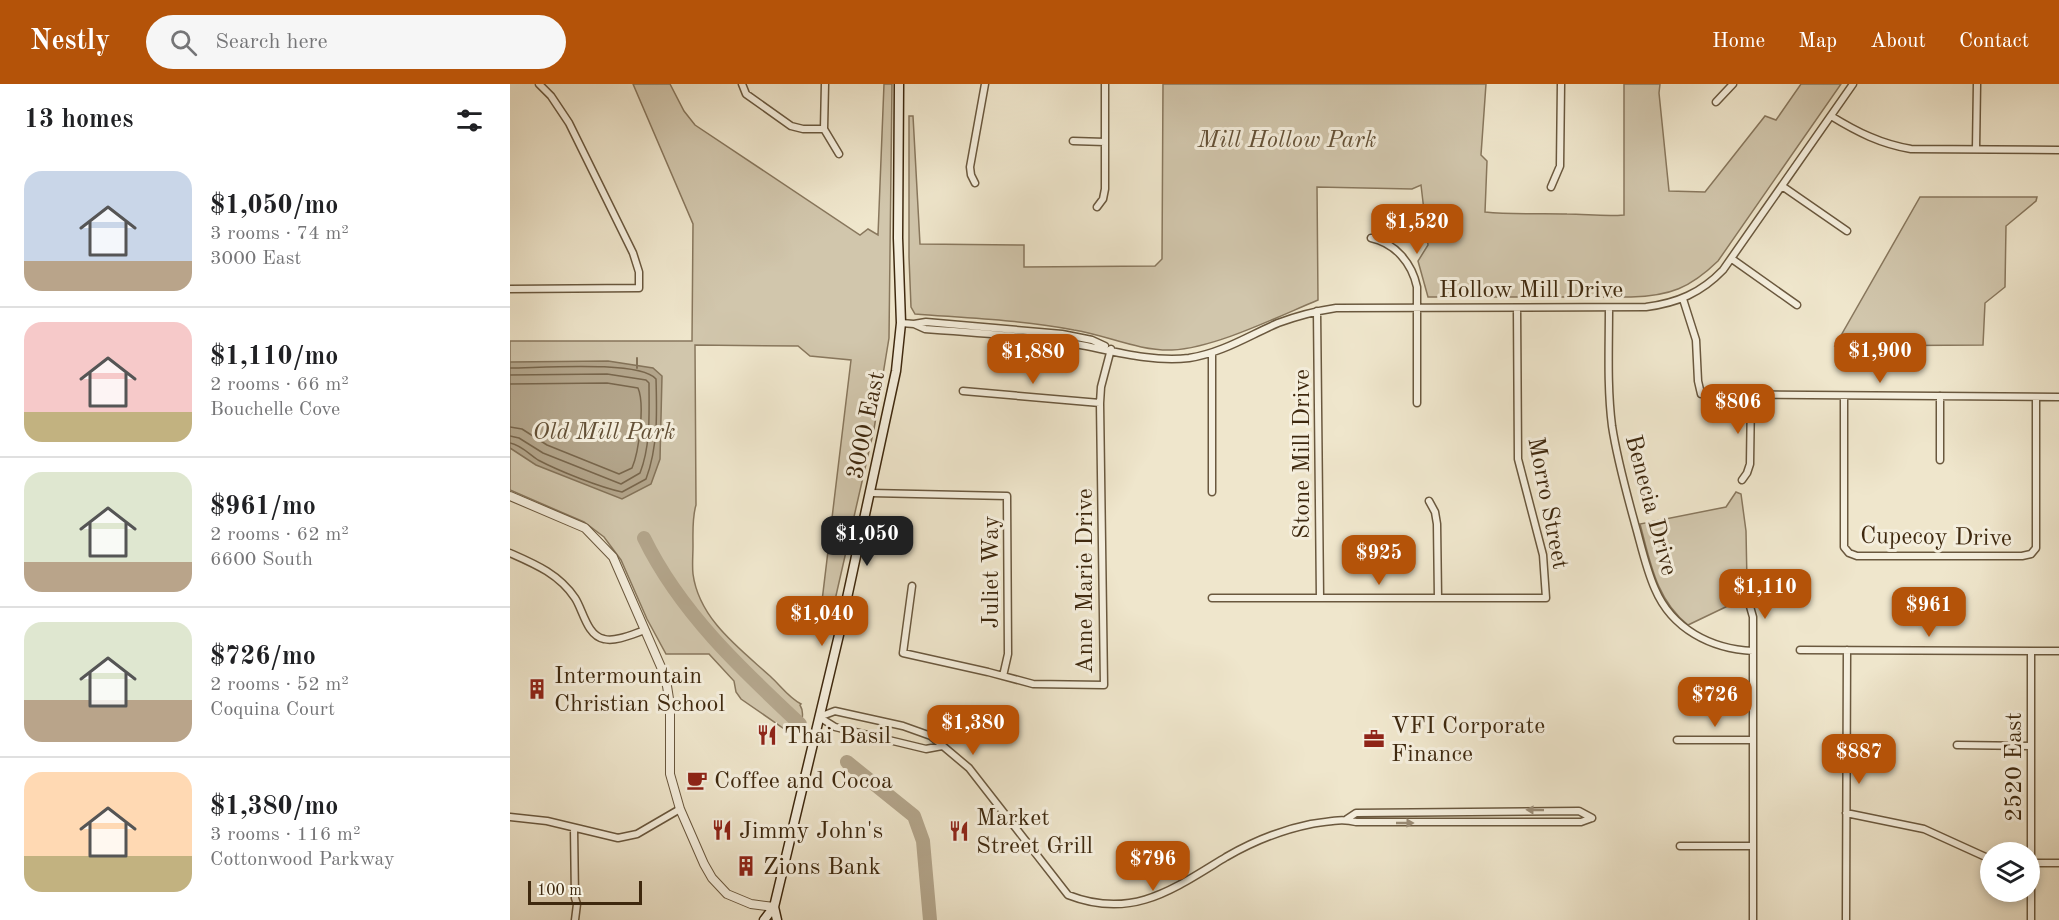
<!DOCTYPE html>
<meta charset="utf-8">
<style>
:root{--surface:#fff;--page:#f6f6f6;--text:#202124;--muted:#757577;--line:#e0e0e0;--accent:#b45309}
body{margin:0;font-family:"Old Standard TT",serif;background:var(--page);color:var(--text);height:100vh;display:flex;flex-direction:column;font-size:22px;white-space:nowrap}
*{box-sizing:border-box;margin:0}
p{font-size:20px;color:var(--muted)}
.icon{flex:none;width:33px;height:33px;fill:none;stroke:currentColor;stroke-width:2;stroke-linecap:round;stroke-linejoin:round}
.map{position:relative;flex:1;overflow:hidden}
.sheet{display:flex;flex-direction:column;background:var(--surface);width:510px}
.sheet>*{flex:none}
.controls{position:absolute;left:1470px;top:758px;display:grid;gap:12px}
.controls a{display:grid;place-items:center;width:60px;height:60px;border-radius:50%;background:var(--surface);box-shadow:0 3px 9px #0003;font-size:30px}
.scale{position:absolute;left:18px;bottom:15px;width:114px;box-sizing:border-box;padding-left:6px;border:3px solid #3e280e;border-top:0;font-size:16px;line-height:21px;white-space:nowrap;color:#3e280e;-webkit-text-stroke:4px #f5efde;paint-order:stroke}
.price{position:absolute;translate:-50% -51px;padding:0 14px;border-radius:12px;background:var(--accent);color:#fff;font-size:20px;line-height:39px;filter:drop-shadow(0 2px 3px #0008)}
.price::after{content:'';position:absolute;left:50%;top:36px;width:18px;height:14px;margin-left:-9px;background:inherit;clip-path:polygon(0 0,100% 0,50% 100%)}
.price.active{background:#222;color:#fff}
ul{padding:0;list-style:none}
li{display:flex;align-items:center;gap:18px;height:150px;padding:0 24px}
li+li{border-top:2px solid var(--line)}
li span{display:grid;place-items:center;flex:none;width:168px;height:120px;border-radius:18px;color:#555}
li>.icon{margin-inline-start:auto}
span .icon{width:72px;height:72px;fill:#fffc;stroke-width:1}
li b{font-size:26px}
h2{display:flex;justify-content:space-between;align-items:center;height:72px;padding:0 24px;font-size:26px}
header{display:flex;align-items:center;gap:36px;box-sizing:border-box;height:84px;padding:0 30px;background:var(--accent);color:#fff}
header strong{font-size:28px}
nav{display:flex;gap:33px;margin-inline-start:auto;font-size:21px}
.search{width:420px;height:54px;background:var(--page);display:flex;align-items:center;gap:15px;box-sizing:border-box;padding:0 21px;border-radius:33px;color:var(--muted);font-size:22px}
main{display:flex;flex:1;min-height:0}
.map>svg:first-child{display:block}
.green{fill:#d1c6ac;stroke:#88775d;stroke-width:1.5}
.water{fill:#b3a58b;stroke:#847359;stroke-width:1.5}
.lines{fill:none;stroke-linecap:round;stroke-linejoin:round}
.shore{stroke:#78664c;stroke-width:1.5}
.stream{stroke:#847359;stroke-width:2}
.river{stroke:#b3a58b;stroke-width:14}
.minor-casing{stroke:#6a583e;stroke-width:9}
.tertiary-casing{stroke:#6a583e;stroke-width:10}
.secondary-casing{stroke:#3e280e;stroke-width:11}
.minor{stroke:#f5efde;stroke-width:6}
.tertiary{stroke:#f5efde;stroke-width:8}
.secondary{stroke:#f5efde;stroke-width:8}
.oneway{fill:#9a8c76}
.labels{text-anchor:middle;stroke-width:6;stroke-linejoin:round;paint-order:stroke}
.park-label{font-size:24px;font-style:italic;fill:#635036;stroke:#f5efde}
.street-label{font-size:24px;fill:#3e280e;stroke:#f5efde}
.poi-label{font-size:24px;fill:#3e280e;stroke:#f5efde;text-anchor:start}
</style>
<header>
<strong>Nestly</strong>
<div class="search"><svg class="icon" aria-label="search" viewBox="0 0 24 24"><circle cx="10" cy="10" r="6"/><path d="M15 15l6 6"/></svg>Search here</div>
<nav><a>Home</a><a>Map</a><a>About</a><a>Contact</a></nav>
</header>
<main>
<section class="sheet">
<h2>13 homes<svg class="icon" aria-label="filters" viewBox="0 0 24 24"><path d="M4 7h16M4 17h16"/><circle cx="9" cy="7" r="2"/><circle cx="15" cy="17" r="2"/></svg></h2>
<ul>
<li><span style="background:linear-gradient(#c9d6e8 75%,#b9a48a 0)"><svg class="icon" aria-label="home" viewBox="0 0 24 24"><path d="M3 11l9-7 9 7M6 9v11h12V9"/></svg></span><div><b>$1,050/mo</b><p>3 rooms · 74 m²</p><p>3000 East</p></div></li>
<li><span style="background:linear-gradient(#f6c9c9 75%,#c2b280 0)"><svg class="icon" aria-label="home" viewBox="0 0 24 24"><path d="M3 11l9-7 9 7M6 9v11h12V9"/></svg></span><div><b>$1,110/mo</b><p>2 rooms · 66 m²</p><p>Bouchelle Cove</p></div></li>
<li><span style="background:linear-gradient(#dfe7d0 75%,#b9a48a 0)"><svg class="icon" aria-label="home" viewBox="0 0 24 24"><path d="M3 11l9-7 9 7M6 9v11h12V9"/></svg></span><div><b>$961/mo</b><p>2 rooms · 62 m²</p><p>6600 South</p></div></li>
<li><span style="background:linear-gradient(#dfe7d0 65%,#b9a48a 0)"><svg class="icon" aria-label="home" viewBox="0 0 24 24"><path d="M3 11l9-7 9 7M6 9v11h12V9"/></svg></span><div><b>$726/mo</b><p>2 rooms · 52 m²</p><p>Coquina Court</p></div></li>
<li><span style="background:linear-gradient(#ffd9b3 70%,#c2b280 0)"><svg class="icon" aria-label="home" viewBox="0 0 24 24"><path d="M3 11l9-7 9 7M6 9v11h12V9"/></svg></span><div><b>$1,380/mo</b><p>3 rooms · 116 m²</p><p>Cottonwood Parkway</p></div></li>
</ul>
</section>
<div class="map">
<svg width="1549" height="836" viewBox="0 0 1549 836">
<rect width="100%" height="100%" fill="#efe6cc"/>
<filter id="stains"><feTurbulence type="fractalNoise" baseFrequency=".00333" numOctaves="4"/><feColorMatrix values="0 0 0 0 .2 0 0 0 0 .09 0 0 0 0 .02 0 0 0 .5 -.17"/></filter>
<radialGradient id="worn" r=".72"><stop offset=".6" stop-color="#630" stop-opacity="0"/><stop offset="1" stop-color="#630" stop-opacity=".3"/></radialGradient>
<path class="green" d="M123,0H160L174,27L185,41L350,151L358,145L368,151L374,0H382L379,254L364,345L325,516L312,517L341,276L300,272L288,262L185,261L186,421C182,434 183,449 183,462C183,471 182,481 183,490C189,535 229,564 260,592C271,602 278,613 291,620L290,621C295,629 292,642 285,649L273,644L231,615L226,608L224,597L199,570H156L137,535L111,476L94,453L74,438L0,406V257H182L183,140Z
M653,0H976L971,71L977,77L975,128C1002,131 1029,129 1057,130C1076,130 1095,133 1114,131V0H1150L1149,9L1159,107L1195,108L1255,32L1266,36L1291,0H1331L1208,177C1180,204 1160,212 1121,213H918L908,177L918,161L911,101L902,105L807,103L808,216C767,233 705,264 662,266C628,267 596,251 564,246C511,236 457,234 405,230L401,223L399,173V32H403L410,160L514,161V183L645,182L652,175Z
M1410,113H1527L1526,117L1496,142L1495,203L1475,219L1473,261L1325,262Z
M1226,408L1231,410L1236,447L1237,498L1226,502L1223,510L1224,519L1178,541C1146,516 1140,477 1130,440L1216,423Z"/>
<path class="water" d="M98,277L143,284L152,292L150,375L141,400L112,415L26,381L0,364V278Z"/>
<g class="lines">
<path class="shore" d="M0,284C29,284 129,276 146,295C147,329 148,363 136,395L112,408C89,403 49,387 28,376C19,370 11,361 0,359
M0,291L97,290L136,296L139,299C139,329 141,361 130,389L111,400L33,369L9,354L0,352
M0,300L97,299L128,304C135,320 129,368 122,384L109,390L37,361L12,345L0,343"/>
<path class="stream" d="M127,274V284"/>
<path class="river" d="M134,454C170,528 231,585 290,640
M337,678L404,732L413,757L420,836"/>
<g class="minor-casing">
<path id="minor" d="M232,0L236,10L281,42L293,45H314
M315,0L314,45L329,70
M1206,18L1223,0
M1321,32C1347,48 1371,60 1401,65L1549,66
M563,57L595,58
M1466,65L1467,0
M465,99L461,91L460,83L475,0
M1272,102L1337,147
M1041,103L1050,82L1051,0
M587,123L593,115L595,105V0
M861,154C885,159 902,179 907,203V319
M1222,175L1287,221
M0,205L129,204V188L123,169L59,39L41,12L29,0
M1173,215L1186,256L1188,297L1191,310L1549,313
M1099,224C1099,263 1097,303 1102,342C1107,375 1116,407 1125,440C1131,461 1136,485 1145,505C1162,545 1201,565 1243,567
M807,227L810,514
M391,239L404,240L416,238L552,250L582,256L595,262
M404,240L415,245C459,248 504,251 548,257C591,263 635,279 679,274C712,269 738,252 768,239C787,232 806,227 826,224L1136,223C1167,219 1191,209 1213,186L1343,0
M702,269V408
M453,307L590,319
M1334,312V463L1339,469L1347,472H1512L1521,470L1526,464V313
M1430,312V376
M1232,396L1237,389L1240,380L1241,311
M361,409L497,412L498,570L493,592
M919,417L925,428L927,440L928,514
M0,469C25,480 49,490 65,514C73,526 77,552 94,555C106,558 123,550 135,546
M402,502L393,569L478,588L523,600L594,601L590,319L591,303L601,265
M1237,512L1243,533V836
M702,514H1036L1033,471L1008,375L1007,224
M1290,566L1549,567
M1521,567V836
M309,633L325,627L393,642L421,652L459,684L558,811C622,836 662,806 716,773C742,758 771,746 801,740C816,738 831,734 846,738H1071L1082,734
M309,633L325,643L416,665L432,662
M1167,656H1243
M1447,661L1521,662
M1336,729L1414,745L1480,775
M0,733L37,737L108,754L127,750L170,725
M837,735L846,729L1069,727L1082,734
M64,744L65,814L67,820L65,836
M1170,762H1243
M1520,779H1549
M1336,836L1337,566"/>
</g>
<g class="tertiary-casing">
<path id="tertiary" d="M0,412L75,444L103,473L151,583L157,602L160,621V690L170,725L194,780L202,794L217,810L241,820L264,823"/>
</g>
<g class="secondary-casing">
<path id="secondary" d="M254,836L264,823
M267,836L264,823L329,551L386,287L391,239L388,154L389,0"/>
</g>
<use href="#minor" class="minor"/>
<use href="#tertiary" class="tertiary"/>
<use href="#secondary" class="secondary"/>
</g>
<defs><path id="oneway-solid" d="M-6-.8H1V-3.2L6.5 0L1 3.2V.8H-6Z" transform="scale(1.5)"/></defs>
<g class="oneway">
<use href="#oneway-solid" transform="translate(1025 726) rotate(-179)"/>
<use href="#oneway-solid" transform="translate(895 739)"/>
</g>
<defs>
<g id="building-bare" transform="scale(1.62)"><path d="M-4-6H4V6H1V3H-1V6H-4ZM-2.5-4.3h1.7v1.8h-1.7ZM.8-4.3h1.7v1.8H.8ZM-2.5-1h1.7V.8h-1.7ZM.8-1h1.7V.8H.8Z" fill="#8f2418" stroke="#f5efde" stroke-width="2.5" paint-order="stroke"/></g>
<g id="restaurant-bare" transform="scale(1.62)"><path d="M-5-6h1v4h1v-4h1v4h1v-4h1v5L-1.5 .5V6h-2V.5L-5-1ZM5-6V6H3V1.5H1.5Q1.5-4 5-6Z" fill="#8f2418" stroke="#f5efde" stroke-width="2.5" paint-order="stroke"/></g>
<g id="office-bare" transform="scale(1.62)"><path d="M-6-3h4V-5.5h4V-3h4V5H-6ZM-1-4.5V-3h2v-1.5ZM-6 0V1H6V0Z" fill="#8f2418" stroke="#f5efde" stroke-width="2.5" paint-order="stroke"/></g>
<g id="cafe-bare" transform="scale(1.62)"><path d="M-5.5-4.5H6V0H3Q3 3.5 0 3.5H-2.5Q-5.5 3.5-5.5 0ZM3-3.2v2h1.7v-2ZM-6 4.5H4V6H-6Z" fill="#8f2418" stroke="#f5efde" stroke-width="2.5" paint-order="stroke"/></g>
</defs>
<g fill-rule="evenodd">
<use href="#building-bare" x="27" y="605"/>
<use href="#restaurant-bare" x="257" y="651"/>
<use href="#office-bare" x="864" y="655"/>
<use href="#cafe-bare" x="187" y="696"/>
<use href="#restaurant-bare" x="212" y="746"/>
<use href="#restaurant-bare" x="449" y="747"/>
<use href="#building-bare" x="236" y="782"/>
</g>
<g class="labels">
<g class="park-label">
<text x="777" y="63">Mill Hollow Park</text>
<text x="94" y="355">Old Mill Park</text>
</g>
<g class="street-label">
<text x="1021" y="213">Hollow Mill Drive</text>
<text transform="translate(355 341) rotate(-78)" y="8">3000 East</text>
<text transform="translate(791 370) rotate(-90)" y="8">Stone Mill Drive</text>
<text transform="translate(1039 419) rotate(79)" y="8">Morro Street</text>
<text transform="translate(1142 421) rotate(75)" y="8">Benecia Drive</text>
<text transform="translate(1426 452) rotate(1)" y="8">Cupecoy Drive</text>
<text transform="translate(480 488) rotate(-90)" y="8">Juliet Way</text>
<text transform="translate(574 497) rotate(-90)" y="8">Anne Marie Drive</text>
<text transform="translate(1503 683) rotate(-90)" y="8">2520 East</text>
</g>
<g class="poi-label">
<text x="44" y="599">Intermountain<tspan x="44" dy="28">Christian School</tspan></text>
<text x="881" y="649">VFI Corporate<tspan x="881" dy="28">Finance</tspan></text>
<text x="274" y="659">Thai Basil</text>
<text x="204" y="704">Coffee and Cocoa</text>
<text x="466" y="741">Market<tspan x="466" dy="28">Street Grill</tspan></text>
<text x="229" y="754">Jimmy John's</text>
<text x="253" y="790">Zions Bank</text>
</g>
</g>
<rect width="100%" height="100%" filter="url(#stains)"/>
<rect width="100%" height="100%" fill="url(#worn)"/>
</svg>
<div class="controls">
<a><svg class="icon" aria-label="layers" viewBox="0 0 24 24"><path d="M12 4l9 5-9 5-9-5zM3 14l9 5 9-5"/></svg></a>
</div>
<div class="scale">100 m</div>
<b class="price" style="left:907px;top:171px">$1,520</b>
<b class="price" style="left:1370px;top:300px">$1,900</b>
<b class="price" style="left:523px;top:301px">$1,880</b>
<b class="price" style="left:1228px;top:351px">$806</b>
<b class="price active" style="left:357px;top:483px">$1,050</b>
<b class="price" style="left:869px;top:502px">$925</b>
<b class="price" style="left:1255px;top:536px">$1,110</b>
<b class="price" style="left:1419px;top:554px">$961</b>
<b class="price" style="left:312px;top:563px">$1,040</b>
<b class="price" style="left:1205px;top:644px">$726</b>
<b class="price" style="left:463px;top:672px">$1,380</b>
<b class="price" style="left:1349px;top:701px">$887</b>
<b class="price" style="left:643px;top:808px">$796</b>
</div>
</main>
